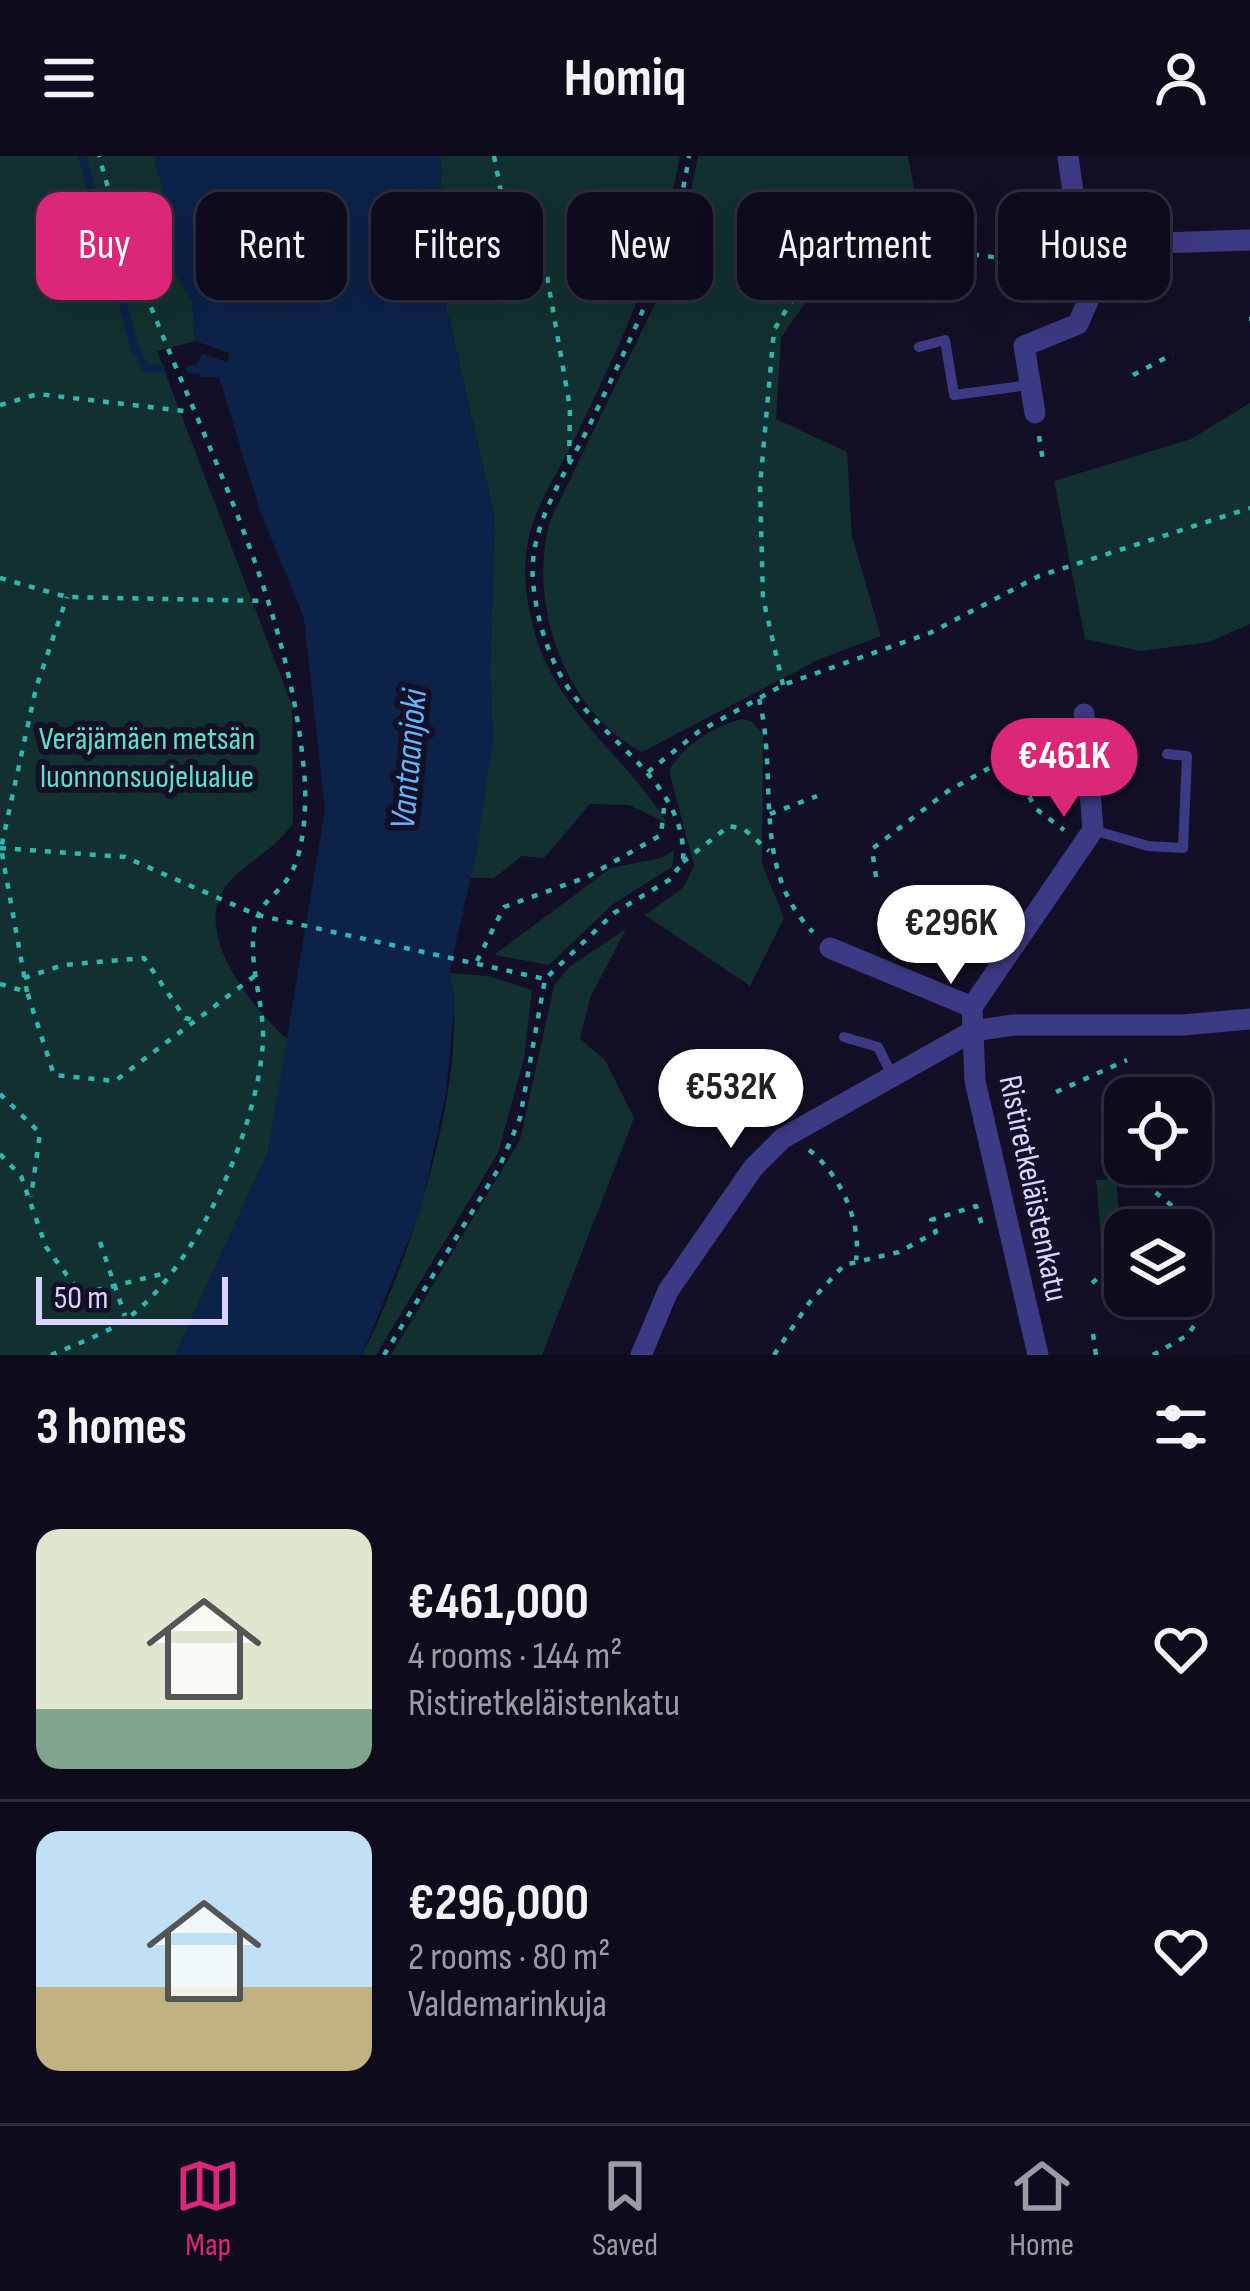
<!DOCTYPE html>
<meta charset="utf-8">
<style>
:root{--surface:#0e0b1c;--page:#1c1929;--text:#f1f3f6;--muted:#9b9ba3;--line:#2e2b3b;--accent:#db2777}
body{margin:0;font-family:"Sofia Sans Condensed",sans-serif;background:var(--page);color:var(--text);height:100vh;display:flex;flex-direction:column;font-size:45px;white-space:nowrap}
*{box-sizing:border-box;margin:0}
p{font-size:39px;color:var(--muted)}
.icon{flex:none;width:66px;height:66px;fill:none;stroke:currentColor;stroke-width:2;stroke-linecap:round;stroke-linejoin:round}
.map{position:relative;height:1199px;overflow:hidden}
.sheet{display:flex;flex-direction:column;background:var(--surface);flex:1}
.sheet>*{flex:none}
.banner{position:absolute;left:36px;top:36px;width:1179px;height:108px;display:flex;gap:24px}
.buttons{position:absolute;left:1104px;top:921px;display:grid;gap:24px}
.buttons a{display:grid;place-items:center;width:108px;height:108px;border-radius:24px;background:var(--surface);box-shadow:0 12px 48px #0002,0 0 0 3px var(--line);font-size:60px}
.scale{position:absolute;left:36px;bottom:30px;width:192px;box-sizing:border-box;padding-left:12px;border:6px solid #d9d4ff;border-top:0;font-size:33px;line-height:42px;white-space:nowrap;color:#d9d4ff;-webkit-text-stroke:9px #130f26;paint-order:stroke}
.price{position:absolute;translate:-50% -102px;padding:0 27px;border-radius:42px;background:#fff;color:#222;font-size:39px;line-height:78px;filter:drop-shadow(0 3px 6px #0008)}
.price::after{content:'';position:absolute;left:50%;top:72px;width:36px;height:27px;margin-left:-18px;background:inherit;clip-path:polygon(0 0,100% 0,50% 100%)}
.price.on{background:var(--accent);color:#fff}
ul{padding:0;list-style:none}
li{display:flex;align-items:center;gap:36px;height:300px;padding:0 36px}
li+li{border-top:3px solid var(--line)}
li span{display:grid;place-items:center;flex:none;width:336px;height:240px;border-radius:24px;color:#555}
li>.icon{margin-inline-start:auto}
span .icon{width:144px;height:144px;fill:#fffc;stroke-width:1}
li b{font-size:51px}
h2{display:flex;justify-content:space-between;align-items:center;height:144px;padding:0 36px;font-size:51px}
.pill{padding:0 42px;border-radius:24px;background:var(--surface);box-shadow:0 12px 48px #0002,0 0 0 3px var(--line);font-size:42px;line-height:108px}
.pill.on{background:var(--accent);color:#fff}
header{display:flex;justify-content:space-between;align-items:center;height:156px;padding:0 36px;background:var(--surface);font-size:54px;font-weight:700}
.menu{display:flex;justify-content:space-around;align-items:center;height:168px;border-top:3px solid var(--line);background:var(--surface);font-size:33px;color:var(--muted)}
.menu a{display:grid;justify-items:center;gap:6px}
.menu .on{color:var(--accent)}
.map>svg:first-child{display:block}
.green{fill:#12302f}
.water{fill:#0c2248}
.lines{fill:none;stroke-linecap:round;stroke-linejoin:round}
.stream{stroke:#0c2248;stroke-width:8}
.path{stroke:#2fb8b0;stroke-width:4.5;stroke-dasharray:6 9;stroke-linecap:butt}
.service{stroke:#3d3a85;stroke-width:10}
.minor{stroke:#3d3a85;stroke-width:21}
.labels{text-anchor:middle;stroke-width:12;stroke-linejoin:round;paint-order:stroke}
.park-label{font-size:33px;fill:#5fe0c0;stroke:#130f26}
.street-label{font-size:33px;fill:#d9d4ff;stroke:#130f26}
.water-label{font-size:36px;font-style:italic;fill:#62b6ff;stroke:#130f26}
</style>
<header><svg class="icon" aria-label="menu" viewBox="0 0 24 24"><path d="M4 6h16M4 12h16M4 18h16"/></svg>Homiq<svg class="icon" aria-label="person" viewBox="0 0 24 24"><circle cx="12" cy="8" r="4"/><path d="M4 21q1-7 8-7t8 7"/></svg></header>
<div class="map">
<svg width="1250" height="1199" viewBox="0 0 1250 1199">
<rect width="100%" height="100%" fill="#130f26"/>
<path class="green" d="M0,0H154L163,34L159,71L168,105L193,146L195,185L157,195L292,550L293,667C277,691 251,704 231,724C185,772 253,852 288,884L268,996L175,1199H0Z
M441,0H680C662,101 619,191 575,282C559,316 532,353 527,391C521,427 531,474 546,507C576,569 632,610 667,667L629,649L590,648L544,702L522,700L494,722H470L493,584L490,515L495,363L439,120Z
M698,0H908L917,48L839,138L807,144L781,182L776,263L847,296L852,380L881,480L818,504L642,596C564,554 527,447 550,365L677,102Z
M1250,247V468L1209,486L1141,495L1085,483L1054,325L1191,283Z
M741,563L751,565L763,579L762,708L784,762L750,830L645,759L683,732L694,710L669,614C685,588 712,572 741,563Z
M674,694L672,711L613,748L549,809L494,799L611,712L661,702Z
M626,773L590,842L580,883L605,904L634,962L542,1199H391L520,984L554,830L569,811Z
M449,817L489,820L532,834L524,902L498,997L376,1199H362C408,1111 473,913 449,817Z
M1116,1023L1119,1058L1110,1059L1112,1080L1101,1081L1096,1024Z"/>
<path class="water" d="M154,0H441L439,121L495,363L490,515L493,584L477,694L449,817L455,841L446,937L421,1053L362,1199H175L268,996L325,654L304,462L260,355L219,221H201L196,209L202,198L228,206L229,197L195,185L192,146L168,105L159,71L163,34Z"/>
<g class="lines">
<path class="stream" d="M82,0L135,192L146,213H161
M190,213L198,214"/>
<path class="path" d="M494,0L503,47L527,75L547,120L570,252L569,307
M1249,163H1250
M1133,219L1173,198
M0,249L38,238L192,256
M1039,280L1043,305
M0,422L67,441L266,445
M783,529L763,442L760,330L774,174L814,108L844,90L881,87L1025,105
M759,543C779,622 750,713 813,776
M1008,601L1036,653L1064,674
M648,616L698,576L783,529L930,477L1039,420L1250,352
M770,658L817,640
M0,692L125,701L257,759L545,823
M683,706L729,670L744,673L769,695
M876,721L872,693L948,635L1063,571
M477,805L504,751L587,721L661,679L665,643
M24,822L63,809L144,802L185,862L194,864
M0,828L27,836L54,919L115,925L256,819
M27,836L1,692L36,532L67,441
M1056,936L1127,904
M0,938L40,977L31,1041
M1191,948L1198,947
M809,994C839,1017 862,1065 856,1104
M0,998L21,1020L46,1091L81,1138L166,1117
M1144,1027L1181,1057L1206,1053
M100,1086L125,1160
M1092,1127L1125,1100
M1093,1178L1096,1199
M51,1199C81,1186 115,1175 140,1152C203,1095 258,969 263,885C264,854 254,825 253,795C251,739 280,746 295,709C304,686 306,653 305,628C290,406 156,212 99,0
M384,1199L499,1012L520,962L545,823L614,757L669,724L683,706C688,631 610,589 571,536C549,505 536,462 533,425C528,368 569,313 592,264C633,178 675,95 689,0
M774,1199L809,1147L844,1109L899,1096L936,1076L931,1064L976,1050L982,1069
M1153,1199L1188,1179L1197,1165L1194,1149"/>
<path class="service" d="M919,191L945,184L954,239L1029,229
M1093,674L1148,690L1183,692L1187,600L1167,598
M844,881L878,891L893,921"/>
<path class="minor" d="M1085,100L1130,88L1250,84
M1035,257L1024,190L1078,168L1088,145L1068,0
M830,792L972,851
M641,1199L668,1135L753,1012L783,982L973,875L1013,869H1183L1250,863
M1038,1199L975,925L972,851L1093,674L1084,558"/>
</g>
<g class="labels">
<g class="park-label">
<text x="147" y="593">Veräjämäen metsän<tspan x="147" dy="38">luonnonsuojelualue</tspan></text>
</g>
<g class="street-label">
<text transform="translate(1035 1032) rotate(78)" y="12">Ristiretkeläistenkatu</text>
</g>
<g class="water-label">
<text transform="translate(407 603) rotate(-85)" y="13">Vantaanjoki</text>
</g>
</g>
</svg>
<div class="buttons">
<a><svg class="icon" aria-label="locate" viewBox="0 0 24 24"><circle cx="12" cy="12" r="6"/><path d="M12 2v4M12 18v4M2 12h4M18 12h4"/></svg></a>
<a><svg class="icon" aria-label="layers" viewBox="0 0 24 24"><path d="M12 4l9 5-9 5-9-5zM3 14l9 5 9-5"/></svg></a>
</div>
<div class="scale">50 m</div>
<b class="price on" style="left:1064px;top:664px">€461K</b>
<b class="price" style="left:951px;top:831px">€296K</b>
<b class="price" style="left:731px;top:995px">€532K</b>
<div class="banner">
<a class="pill on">Buy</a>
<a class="pill">Rent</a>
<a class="pill">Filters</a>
<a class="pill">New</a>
<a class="pill">Apartment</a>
<a class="pill">House</a>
</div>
</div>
<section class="sheet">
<h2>3 homes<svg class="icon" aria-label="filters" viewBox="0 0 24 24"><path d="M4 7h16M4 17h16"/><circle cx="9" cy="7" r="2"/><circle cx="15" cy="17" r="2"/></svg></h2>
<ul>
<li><span style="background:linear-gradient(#dfe7d0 75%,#7fa58c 0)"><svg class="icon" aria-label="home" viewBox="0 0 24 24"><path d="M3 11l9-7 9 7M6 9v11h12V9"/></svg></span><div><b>€461,000</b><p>4 rooms · 144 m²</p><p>Ristiretkeläistenkatu</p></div><svg class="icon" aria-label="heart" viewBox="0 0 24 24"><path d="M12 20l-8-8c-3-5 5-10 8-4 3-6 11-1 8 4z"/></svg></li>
<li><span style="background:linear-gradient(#bfe0f5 65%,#c2b280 0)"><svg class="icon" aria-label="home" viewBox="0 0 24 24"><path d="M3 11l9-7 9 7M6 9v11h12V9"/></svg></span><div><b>€296,000</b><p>2 rooms · 80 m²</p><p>Valdemarinkuja</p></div><svg class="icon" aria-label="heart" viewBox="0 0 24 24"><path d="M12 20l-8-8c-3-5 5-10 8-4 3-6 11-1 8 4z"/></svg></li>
</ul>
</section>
<nav class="menu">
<a class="on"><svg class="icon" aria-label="map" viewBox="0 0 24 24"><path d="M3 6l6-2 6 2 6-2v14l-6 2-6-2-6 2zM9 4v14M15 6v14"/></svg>Map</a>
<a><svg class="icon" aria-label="saved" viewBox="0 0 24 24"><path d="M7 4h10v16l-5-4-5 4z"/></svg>Saved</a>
<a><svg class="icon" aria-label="home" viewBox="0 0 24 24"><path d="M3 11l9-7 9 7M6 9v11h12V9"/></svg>Home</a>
</nav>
